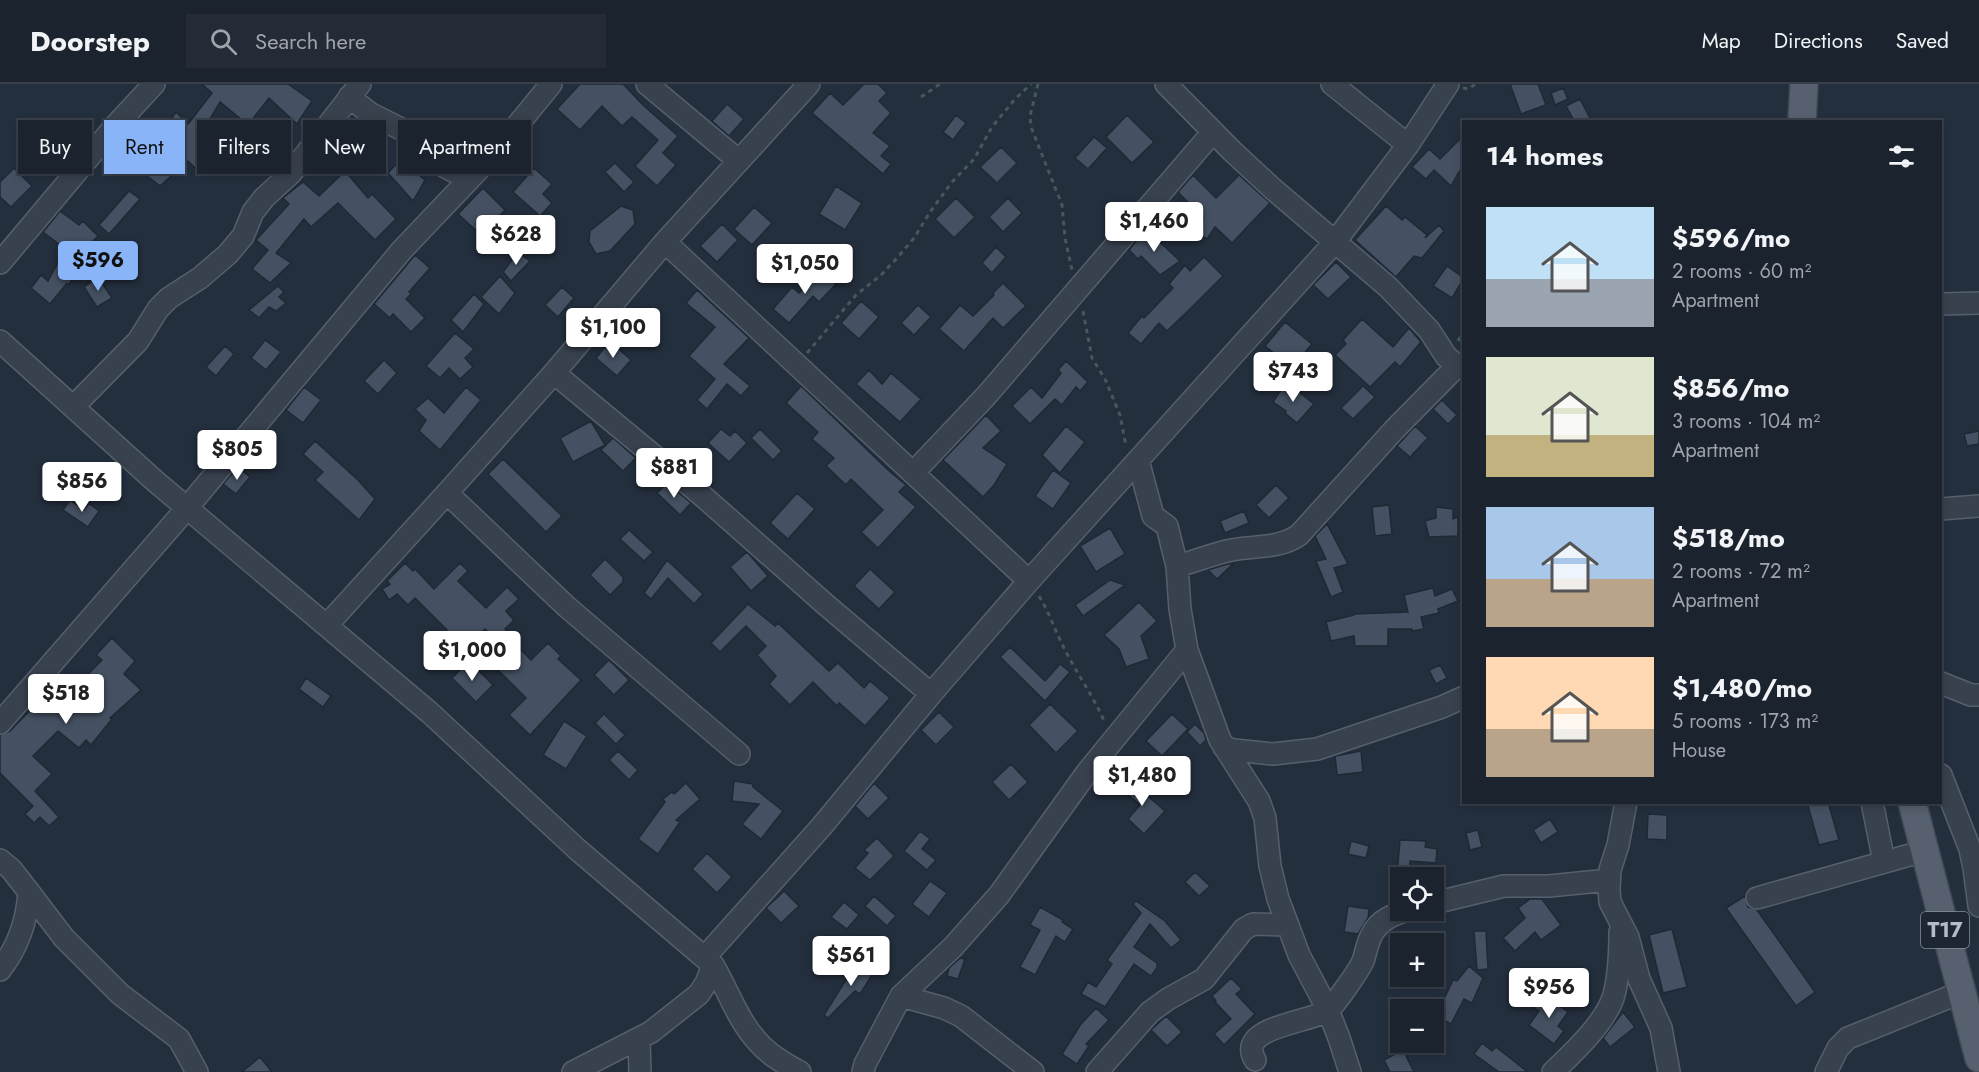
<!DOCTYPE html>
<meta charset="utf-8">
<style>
:root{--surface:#1b232e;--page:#242b36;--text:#f1f3f6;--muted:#a0a4aa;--line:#39404a;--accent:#8ab4f8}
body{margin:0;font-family:Jost,sans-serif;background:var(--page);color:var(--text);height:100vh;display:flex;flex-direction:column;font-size:22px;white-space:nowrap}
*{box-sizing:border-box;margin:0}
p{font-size:20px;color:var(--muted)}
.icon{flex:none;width:33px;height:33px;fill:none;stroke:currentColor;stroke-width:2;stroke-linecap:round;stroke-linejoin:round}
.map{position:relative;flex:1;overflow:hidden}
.sheet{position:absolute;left:1462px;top:36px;width:480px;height:684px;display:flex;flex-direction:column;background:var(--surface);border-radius:0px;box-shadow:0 3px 9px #0003,0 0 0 2px var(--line)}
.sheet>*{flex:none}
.top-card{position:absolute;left:18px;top:36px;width:570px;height:54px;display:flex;gap:12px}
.fabs{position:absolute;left:1390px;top:783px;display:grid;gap:12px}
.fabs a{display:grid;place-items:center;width:54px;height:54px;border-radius:0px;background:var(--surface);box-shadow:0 3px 9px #0003,0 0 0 2px var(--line);font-size:30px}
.price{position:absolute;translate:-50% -51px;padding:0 14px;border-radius:6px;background:#fff;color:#222;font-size:20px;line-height:39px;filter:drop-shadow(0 2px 3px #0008)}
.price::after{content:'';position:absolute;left:50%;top:36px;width:18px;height:14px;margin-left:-9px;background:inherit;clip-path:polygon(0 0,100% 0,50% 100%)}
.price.active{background:var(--accent);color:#111}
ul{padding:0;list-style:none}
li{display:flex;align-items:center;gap:18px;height:150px;padding:0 24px}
li span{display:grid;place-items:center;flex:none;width:168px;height:120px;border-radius:0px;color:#555}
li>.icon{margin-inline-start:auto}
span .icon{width:72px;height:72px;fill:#fffc;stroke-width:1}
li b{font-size:26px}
h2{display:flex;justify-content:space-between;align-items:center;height:72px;padding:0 24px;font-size:26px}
.pill{padding:0 21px;border-radius:0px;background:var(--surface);box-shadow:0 3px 9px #0003,0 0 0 2px var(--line);font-size:21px;line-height:54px}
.pill.active{background:var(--accent);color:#111}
header{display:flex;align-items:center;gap:36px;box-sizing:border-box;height:84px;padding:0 30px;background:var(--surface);border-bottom:2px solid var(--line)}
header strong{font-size:28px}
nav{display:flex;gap:33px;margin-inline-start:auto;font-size:21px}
.search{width:420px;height:54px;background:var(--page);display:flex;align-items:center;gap:15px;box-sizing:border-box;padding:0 21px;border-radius:0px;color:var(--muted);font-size:22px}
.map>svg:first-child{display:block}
.building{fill:#455162;stroke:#1f2835;stroke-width:1.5}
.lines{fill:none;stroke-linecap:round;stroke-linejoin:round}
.minor-casing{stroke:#565f6c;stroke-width:24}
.major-casing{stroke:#414a57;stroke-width:30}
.path{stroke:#44595c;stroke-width:3;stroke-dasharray:4.5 4.5;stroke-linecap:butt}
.minor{stroke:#38414e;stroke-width:21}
.major{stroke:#56606e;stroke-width:27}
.labels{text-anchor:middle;stroke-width:5;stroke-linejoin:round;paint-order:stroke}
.shield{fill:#1d2633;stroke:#878f9c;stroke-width:1.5}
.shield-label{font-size:21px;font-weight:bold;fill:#b4bcc9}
</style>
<header>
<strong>Doorstep</strong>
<div class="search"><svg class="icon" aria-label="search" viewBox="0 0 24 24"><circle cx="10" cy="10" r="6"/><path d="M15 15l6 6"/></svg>Search here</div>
<nav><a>Map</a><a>Directions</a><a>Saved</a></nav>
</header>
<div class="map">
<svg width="1979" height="988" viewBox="0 0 1979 988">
<rect width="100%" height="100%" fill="#242f3e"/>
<path class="building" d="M202,0H288L312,17L297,40L269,14L248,41L220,18L199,54L213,68L196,85L188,77L160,102L146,91L177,66L160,52L176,28L188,40L212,9Z
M580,0H623L643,21L678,52L663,69L676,81L657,102L635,82L658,56L632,33L622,42L602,22L580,46L557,25Z
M864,0H878L887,9L879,17L891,29L873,49L890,62L881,72L891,80L883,90L812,29L830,9L843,21Z
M1510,0H1538L1546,21L1521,30Z
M1563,4L1568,15L1555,21L1551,9Z
M1580,15L1592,38H1575L1566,22Z
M727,20L744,35L729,52L712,37Z
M956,31L966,39L953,56L943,48Z
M1127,31L1154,58L1132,79L1106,53Z
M356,35L376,51L372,58L378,62L365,76L340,55Z
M1464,51V83L1459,88L1451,102L1434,86L1426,95L1412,83L1429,65L1440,75Z
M256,53L274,65L252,89L236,79Z
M1094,53L1107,64L1088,85L1075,74Z
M1001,63L1017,79L997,99L980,83Z
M398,78L403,85L407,81L425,96L413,117L388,89Z
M615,79L634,98L624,108L605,88Z
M14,84L32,102L11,123L0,113V98Z
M534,84L552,100L543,110L552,119L540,132L513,108Z
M345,87L368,114L372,110L396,135L375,156L338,119L311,143L304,135L276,169L291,179L270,199L252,185L268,166L256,156L289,120L283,114L303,98L319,112Z
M1193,91L1216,114L1239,91L1270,119L1232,159L1215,143L1207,155L1195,148L1203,134L1178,108Z
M836,102L862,119L845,146L819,130Z
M483,104L505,126L481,151L458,130Z
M129,107L140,115L109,150L99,141Z
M956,114L975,133L954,154L935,135Z
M1008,114L1022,129L1003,148L989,133Z
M621,122L633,126L635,140L610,167L596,170L589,158L590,147Z
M1386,122L1402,136L1405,133L1427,151L1425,154L1439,141L1444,147L1422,174L1414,172L1396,193L1355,156Z
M754,123L772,139L752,161L734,145Z
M60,127L79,141L83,137L98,152L74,177L80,179L69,201L67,199L50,220L31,204L41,191L48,197L65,165L43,148Z
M722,140L738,156L717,178L700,162Z
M1146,145L1180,177L1160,191L1141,172L1138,175L1129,166Z
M996,163L1006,173L992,189L982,179Z
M518,168L530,177L511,197L503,188Z
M415,171L430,184L409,208L411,210L406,215L425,234L411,248L393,230L390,234L374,220Z
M1204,173L1223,192L1191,224L1167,247L1159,239L1141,260L1128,249L1142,232L1144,234L1173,204L1169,200L1185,181L1190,187Z
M1336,178L1351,193L1328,215L1313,201Z
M1447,182L1464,194L1452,214L1433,202Z
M824,183L832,190L829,193L836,200L819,218L813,212L789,239L773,225L792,203L799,209Z
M500,192L515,209L499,230L481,213Z
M98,193L112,214L97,223L84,203Z
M1003,199L1026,222L1003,244L993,234L964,267L939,245L960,221L973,232L994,211L993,209Z
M278,202L284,208L279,213L286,219L276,227L269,223L259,234L249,226Z
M562,203L574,214L558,233L545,221Z
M697,206L749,254L724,280L750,302L741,312L727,300L707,325L697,316L715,295L689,272L715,243L686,219Z
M474,210L484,220L463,248L451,236Z
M861,217L879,233L859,255L841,239Z
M918,221L931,233L914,251L901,239Z
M1362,235L1393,263L1409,244L1421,258L1400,283L1395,278L1370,303L1335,271L1346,260L1343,256Z
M1285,238L1312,260L1292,284L1265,262Z
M455,249L474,265L465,274L473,283L460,295L449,284L440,294L426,282Z
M265,256L281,268L266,286L251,274Z
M610,257L631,276L617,292L596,274Z
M225,262L234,270L216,292L206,283Z
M384,276L397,289L378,310L364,297Z
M1066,277L1088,298L1080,307L1076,303L1062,321L1055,315L1030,340L1012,322L1031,303L1042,314L1061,289L1058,286Z
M869,286L882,300L891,289L921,315L900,338L856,300Z
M1286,298L1314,320L1297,339L1285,329L1286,327L1273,318Z
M801,302L888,386L906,401L899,408L916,423L878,464L861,448L883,426L851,395L846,401L826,382L834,374L812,355L818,348L786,319Z
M1363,302L1375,313L1353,335L1341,324Z
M304,303L321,316L303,339L286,326Z
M466,303L481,316L440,366L419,347L426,336L415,325L428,314L444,329Z
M1442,316L1457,331L1448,340L1433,325Z
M986,331L1001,347L983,364L1007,380L994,401L983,413L943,376Z
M591,337L605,361L573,378L560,354Z
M1066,342L1085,358L1060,389L1042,371Z
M1415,342L1428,354L1410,373L1397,362Z
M721,345L730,352L735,347L747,359L729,378L708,359Z
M760,345L782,367L773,376L751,354Z
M1979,347V360L1967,362L1964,350Z
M613,354L636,374L623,387L601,366Z
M315,357L358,396L375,415L359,436L315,396L323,388L303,370Z
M503,375L562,432L546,448L488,390Z
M238,383L250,393L236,410L223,400Z
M1053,386L1071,399L1053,425L1035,412Z
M667,399L691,419L680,431L657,409Z
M1276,401L1289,414L1269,434L1256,421Z
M797,409L815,425L788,455L770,439Z
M70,416L84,426L89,419L99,427L88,443L63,426Z
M1389,421L1392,450L1375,452L1372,423Z
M1436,423L1453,425V435L1458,433V452L1429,453L1425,437L1436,434Z
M1244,427L1249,439L1225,449L1220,437Z
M1327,440L1348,480L1334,484L1343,508L1331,513L1316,477L1326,475L1315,452Z
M1110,444L1125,470L1096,488L1080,462Z
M629,446L653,468L644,477L620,455Z
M747,468L768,492L751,507L730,483Z
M605,475L623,493V498L610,511L590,491Z
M667,476L703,510L694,520L668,494L651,515L644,509Z
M405,479L413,487L415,485L434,505L460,479L468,487L458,497L486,524L507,503L519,515L506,527L514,536L505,545L517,558L508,567L485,545L463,567L444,548L447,546L415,514L408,521L397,510L389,516L382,505L390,500L387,497Z
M1234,479L1217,495L1208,486L1224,481Z
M870,485L895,508L879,525L854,502Z
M1110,496L1125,501L1083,532L1075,521Z
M1433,504L1435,512L1452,505L1458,517L1438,525L1439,529L1421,533L1424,545L1412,547V545H1388V562H1355L1354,552L1331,557L1326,538L1354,531V530L1408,528L1404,511Z
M1139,518L1157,537L1141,552L1149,575L1126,583L1119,565L1104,551Z
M748,520L775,542L778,539L829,587L838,579L864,604L870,597L890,614L865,642L839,619L837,622L813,598L790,621L769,600L776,592L757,571L766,562L746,542L720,568L711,559Z
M112,554L135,577L124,590L141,606L110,634L112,635L91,661L86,656L79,664L58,647L33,672L52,690L35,707L59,733L49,742L40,733L34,739L25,730L33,722L0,689V651L10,647L34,622L33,621L41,611L54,624L102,576L96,571Z
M548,559L561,572L558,575L581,596L530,651L509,631L526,614L498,586L519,564L531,576Z
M1010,563L1045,597L1060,580L1070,588L1045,617L1000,573Z
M609,576L629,596L614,611L594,591Z
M469,577L493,601L476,618L452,594Z
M1440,581L1447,594L1436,600L1429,586Z
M306,594L331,612L323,623L299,605Z
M1050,620L1078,647L1056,669L1029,641Z
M939,628L954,643L936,661L921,646Z
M604,630L625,651L616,660L595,639Z
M1172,630L1188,645L1162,672L1146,657Z
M564,637L587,652L566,685L543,671Z
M1195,640L1204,649L1206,656L1200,662L1187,648Z
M618,667L638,686L629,696L609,676Z
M1361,667L1363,688L1337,691L1335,672Z
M1011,680L1028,698L1009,716L992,698Z
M1108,683L1120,696L1104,712L1094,701Z
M1126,693L1165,727L1144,750L1128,735L1140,721L1118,702Z
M734,697L753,700V703L783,727L761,755L742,740L759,720L732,717Z
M686,699L700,715L676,736L680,738L658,770L638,755L665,718L663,715L672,708L674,710Z
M874,699L889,714L868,735L855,722Z
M1807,718H1828L1839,756L1819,761Z
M1648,730L1667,731V756L1647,755Z
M1550,735L1558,748L1541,759L1533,746Z
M1478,746L1482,763L1470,766L1466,749Z
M920,747L930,755L922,765L936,776L927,786L904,767Z
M877,754L894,772L870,796L855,784L868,769L864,766Z
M1400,756L1426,757L1425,763L1437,765L1436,779L1410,777L1409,792L1397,791Z
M1351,757L1369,762L1366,774L1348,770Z
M707,769L732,793L717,809L692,785Z
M1195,788L1210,802L1199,812L1185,798Z
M930,797L947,809L929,833L912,820Z
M784,807L799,822L781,839L766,824Z
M874,812L896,832L887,842L865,822Z
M1745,812L1748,823L1757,826L1815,908L1796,922L1726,824Z
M1530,815H1542L1561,841L1541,856L1535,848L1515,867L1503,854L1525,834L1518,824Z
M1136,817L1165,837L1181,856L1171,864L1150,840L1134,863L1157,879V884L1151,892L1134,880L1105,923L1081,910L1088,898L1096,903L1112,880L1107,876L1141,829L1133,820Z
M844,818L859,831L847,845L831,833Z
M1348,822L1369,825L1368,834L1358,850L1344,848Z
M1040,823L1063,836L1062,838L1073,845L1065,858L1056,852L1035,891L1020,883L1040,846L1030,841Z
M1672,845L1687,903L1663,909L1649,851Z
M1474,847H1486L1488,885L1477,886Z
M960,874L965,875L958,895L947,892L949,884Z
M857,878L874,888L860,910L855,907L828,934L824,931Z
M1469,882L1483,894L1472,919L1464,915L1451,940L1436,932L1453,896L1457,897Z
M1231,894L1242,905L1236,910L1255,930L1224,961L1214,950L1231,935L1215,918L1216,917L1212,912Z
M1543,909L1568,928L1558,942L1564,947L1554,960L1529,941L1539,927L1533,923Z
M1096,924L1109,936L1086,960L1089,962L1077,980L1062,970L1081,940Z
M1623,928L1635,943L1610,963L1603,954Z
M1166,932L1182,948L1167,962L1151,946Z
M1482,959L1492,967L1496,963L1528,988H1499L1474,970Z
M1403,966L1414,988H1390L1384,976Z
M260,973L272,988H242Z"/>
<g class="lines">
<g class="minor-casing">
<path id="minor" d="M647,0L739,77
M1166,0L1232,67L1273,105L1388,203L1429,246L1446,272L1457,282L1464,284
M1332,0L1408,61
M349,13L371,30L413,51L432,76L468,95
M665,158L1029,497
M0,179L116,41L154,0
M1941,220L1979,219
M0,257L155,397L429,628L578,766L713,881C728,906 738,937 758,958C769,971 785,980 800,988
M554,289L705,414L825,520L931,610
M73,323L138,257L158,225L169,214L200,194L228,170L243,152L253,128L264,114L291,89L360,0
M1138,376L1153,432L1167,442L1177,482L1180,525L1187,566L1220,656L1259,717L1265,734L1270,782L1278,815L1299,871L1328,926L1339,954L1350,988
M913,389L986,312L1213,48
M447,409L567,523L739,670
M1941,425L1979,422
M1177,482C1193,478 1210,471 1227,467C1251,461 1277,466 1299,451L1394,346L1457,282
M327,541L447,409L554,289L665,158L809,0
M1941,599L1971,611H1979
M0,639L187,424L402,166L498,65L551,0
M1224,663L1234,666L1273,670L1317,665L1442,623L1464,613
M1941,691L1970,765L1974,784L1979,822
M1626,718L1618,761L1610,786L1609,805L1610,818L1628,853L1639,895L1661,944L1669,988
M1872,718L1884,778
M0,776L11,785L29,808C27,837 18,863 0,886
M29,808L64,854L120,910L179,955L197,988
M1757,814L1924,767
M1434,819L1504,802H1549L1609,796
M705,873L822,742L931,610L1029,497L1334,159L1408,61L1448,0
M901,912L944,924L961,932L1033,988
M639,955L640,988
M1255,976C1235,942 1311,939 1328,926C1335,921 1359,886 1363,877C1365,872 1366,865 1368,860C1374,839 1388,832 1408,826
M573,988L651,948L699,910L706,899L713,881
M863,988L865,980L901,912L953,863L999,811L1088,687L1187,566
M1097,988L1150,928L1168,915L1204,895L1244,845L1253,840L1288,841
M1553,988C1573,969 1604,940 1613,914C1619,894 1620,869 1620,848
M1826,988L1838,964L1848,954L1962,908"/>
</g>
<g class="major-casing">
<path id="major" d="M1802,38L1804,0
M1912,718L1979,974"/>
</g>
<path class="path" d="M1038,0L1030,32L1031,43L1062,121L1065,154L1072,186
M1463,4L1469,5L1475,0
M921,13L940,0
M1687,38H1690
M1083,227L1092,274L1105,295L1120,331L1126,362
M1458,257L1464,246
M807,269L856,211L881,191L898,173L914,154L930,128L952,98L974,75L992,43L1015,15L1031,0
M1039,512C1049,528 1054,544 1062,560C1075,587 1093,611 1105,639"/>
<use href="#minor" class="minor"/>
<use href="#major" class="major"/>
</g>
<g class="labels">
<rect class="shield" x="1921" y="828" width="48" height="36" rx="4.5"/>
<g class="shield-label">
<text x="1945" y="853">T17</text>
</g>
</g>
</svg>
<div class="fabs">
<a><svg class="icon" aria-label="locate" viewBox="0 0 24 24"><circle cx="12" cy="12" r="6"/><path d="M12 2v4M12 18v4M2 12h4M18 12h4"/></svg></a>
<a>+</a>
<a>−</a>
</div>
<b class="price" style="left:1154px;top:169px">$1,460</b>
<b class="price" style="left:516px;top:182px">$628</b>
<b class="price active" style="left:98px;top:208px">$596</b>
<b class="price" style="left:805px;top:211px">$1,050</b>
<b class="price" style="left:613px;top:275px">$1,100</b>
<b class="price" style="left:1293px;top:319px">$743</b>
<b class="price" style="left:237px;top:397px">$805</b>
<b class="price" style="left:674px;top:415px">$881</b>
<b class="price" style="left:82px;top:429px">$856</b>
<b class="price" style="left:472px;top:598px">$1,000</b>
<b class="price" style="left:66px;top:641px">$518</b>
<b class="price" style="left:1142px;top:723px">$1,480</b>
<b class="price" style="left:851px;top:903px">$561</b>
<b class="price" style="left:1549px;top:935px">$956</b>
<div class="top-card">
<a class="pill">Buy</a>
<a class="pill active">Rent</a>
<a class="pill">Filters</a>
<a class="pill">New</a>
<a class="pill">Apartment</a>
</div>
<section class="sheet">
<h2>14 homes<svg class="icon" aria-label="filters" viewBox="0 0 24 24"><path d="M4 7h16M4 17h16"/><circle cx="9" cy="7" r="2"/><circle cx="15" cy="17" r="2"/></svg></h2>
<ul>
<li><span style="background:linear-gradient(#bfe0f5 60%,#9aa5b1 0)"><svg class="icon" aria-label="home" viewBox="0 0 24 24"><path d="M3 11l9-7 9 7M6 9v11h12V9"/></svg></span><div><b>$596/mo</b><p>2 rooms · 60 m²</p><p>Apartment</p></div></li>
<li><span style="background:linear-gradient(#dfe7d0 65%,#c2b280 0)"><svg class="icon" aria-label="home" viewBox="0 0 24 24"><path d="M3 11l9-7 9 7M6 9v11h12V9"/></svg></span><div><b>$856/mo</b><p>3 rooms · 104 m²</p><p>Apartment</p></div></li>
<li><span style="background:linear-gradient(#a9c7e8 60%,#b9a48a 0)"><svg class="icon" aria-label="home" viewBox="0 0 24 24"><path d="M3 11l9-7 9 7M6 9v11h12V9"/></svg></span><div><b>$518/mo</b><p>2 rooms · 72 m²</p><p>Apartment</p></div></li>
<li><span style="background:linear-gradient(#ffd9b3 60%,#b9a48a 0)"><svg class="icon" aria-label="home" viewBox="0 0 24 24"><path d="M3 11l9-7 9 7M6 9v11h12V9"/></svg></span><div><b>$1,480/mo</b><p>5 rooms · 173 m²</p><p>House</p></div></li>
</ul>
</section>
</div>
